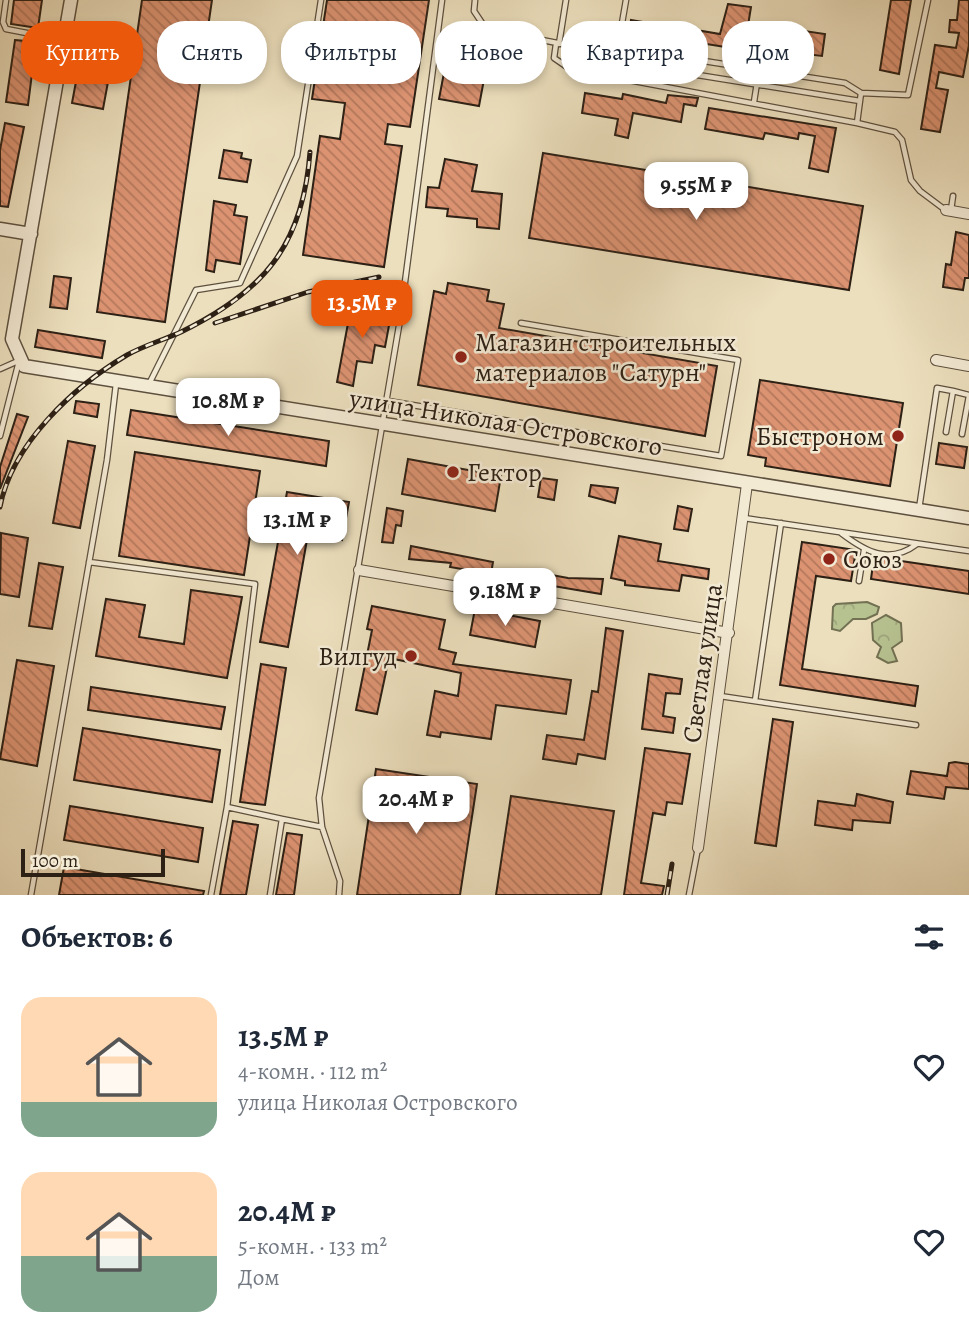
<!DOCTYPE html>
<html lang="ru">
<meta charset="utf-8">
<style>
:root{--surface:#fff;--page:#f6f6f7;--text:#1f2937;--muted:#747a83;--accent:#ea580c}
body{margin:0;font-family:Alegreya,serif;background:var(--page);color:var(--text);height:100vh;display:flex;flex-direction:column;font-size:26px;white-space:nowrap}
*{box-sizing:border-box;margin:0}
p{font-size:23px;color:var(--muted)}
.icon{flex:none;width:38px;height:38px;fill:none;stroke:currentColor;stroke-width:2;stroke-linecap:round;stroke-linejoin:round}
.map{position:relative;height:895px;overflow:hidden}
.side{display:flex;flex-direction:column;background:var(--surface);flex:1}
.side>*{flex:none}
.banner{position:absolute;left:21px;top:21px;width:928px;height:63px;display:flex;gap:14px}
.scale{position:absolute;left:21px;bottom:18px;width:144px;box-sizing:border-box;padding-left:7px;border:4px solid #2d2015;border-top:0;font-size:19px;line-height:24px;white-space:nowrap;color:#2d2015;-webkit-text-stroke:5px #f3ead4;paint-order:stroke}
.price{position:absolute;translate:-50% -60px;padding:0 16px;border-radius:14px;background:#fff;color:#222;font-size:23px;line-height:46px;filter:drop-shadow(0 2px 4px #0008)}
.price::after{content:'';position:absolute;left:50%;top:42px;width:21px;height:16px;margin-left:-10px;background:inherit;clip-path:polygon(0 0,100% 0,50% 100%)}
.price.current{background:var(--accent);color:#fff}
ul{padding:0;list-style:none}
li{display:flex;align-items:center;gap:21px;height:175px;padding:0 21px}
li span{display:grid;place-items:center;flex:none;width:196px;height:140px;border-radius:21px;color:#555}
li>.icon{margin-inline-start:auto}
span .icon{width:84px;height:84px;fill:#fffc;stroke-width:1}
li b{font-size:30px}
h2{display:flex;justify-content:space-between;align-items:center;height:84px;padding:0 21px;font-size:30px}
.tag{padding:0 24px;border-radius:28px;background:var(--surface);box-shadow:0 4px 10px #0003;font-size:24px;line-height:63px}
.tag.current{background:var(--accent);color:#fff}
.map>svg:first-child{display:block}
.forest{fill:url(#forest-crowns);stroke:#727153;stroke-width:2}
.building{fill:url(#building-back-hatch);stroke:#2d2015;stroke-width:2}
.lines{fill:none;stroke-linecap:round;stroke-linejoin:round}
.service-casing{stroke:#5d503f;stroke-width:7}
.minor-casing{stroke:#5d503f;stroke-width:12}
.tertiary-casing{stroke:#5d503f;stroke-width:15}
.service{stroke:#f3ead4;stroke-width:4.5}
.minor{stroke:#f3ead4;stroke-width:10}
.tertiary{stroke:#f3ead4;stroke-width:12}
.rail-casing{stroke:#2d2015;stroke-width:5}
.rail{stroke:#f3ead4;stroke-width:2.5;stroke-dasharray:8;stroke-linecap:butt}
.poi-dot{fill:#8f2418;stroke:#f3ead4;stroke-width:2.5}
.labels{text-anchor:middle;stroke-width:5;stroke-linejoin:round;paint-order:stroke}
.poi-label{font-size:26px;fill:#2d2015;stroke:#f3ead4;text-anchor:start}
.street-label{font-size:26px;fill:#2d2015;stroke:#f3ead4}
</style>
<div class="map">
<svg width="969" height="895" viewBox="0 0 969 895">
<defs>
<pattern id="forest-crowns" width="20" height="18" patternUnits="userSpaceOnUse" patternTransform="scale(1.75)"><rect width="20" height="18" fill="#b7c291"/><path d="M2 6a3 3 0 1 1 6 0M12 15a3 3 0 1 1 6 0" fill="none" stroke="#9ea67c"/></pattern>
<pattern id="building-back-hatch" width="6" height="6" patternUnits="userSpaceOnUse" patternTransform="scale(1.75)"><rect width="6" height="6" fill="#dc9372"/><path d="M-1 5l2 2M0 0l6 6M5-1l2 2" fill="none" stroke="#b3785c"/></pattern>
</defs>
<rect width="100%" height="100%" fill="#ecdfbd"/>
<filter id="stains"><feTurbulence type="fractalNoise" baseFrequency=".00286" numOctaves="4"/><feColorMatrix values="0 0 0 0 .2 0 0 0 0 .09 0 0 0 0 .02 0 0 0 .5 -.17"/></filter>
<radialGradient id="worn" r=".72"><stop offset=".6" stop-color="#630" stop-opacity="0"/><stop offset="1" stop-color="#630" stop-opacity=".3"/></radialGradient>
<path class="forest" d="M867,602L879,607L877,614L866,619H853L840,631L832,629L833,607L836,604Z
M886,615L901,623L902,641L892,648L897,661L888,663L877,657L881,647L873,640L872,623Z"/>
<path class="building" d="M14,0H42L38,28L11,24Z
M142,0H212L165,322L97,312Z
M327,0H429L410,127L388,124L385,144L402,146L384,267L303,255L320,136L340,139L345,103L312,99Z
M891,0H911L899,74L880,70Z
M959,0H969V45L963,77L939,72L936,88L948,90L940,132L921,129L935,45L956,48L959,33L949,32L950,20H957Z
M728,4L751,7L744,50L700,43L702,31L720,34Z
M631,20L673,27L670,48L628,43Z
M86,28L117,33L103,109L72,103Z
M784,28L825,34L822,56L780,51Z
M15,40L36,42L28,105L6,102Z
M492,40L534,49L530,67L488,58L479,106L439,99L450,41L490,49Z
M585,93L622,99L623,94L666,103L668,95L698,98L696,106L684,104L681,122L633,113L628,138L615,135L618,119L582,113Z
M709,108L836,128L828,172L809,168L815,136L799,133L798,139L765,133L763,139L705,129Z
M5,123L24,127L8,207L0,206V150Z
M224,150L242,153L241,158L251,160L247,182L219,178Z
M543,153L863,206L849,290L529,238Z
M445,159L477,165L472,191L502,194L499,229L477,227V219L447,216L448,209L426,207L428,187L439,188Z
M214,201L236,205L234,215L247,217L240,264L216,260L214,272L206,270Z
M956,232L969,235V278H965L963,290L943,287L946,264L951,265Z
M54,276L71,278L67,309L50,307Z
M448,283L489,290L487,301L504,304L499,328L717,366L705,436L418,385L434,291L446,294Z
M352,302L379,307L377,317L390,320L385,347L375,345L372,363L357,361L353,386L337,382Z
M38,330L105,341L102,358L35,347Z
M760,380L903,403L890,486L765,466L766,458L748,455Z
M76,401L99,404L97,417L74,413Z
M131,410L329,441L326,466L127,435Z
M17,414L28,417L0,489V467Z
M68,441L95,446L80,528L53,523Z
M939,443L967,447L964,468L936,464Z
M135,452L260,471L244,575L119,556Z
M408,459L501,476L495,511L402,494Z
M541,478L557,480L554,500L538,497Z
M591,485L618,488L615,503L589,496Z
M287,492L349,502L342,540L308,534L288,647L260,642Z
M678,506L692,509L688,531L674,529Z
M387,508L403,511L401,526L396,525L393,543L382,542Z
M1,533L28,538L19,597L0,594Z
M619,536L661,544L658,561L709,569L708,579L682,575L679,591L625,585V581L611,578Z
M802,542L856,550L851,581L816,576L802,669L918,686L915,706L780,685Z
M411,546L493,562L491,574L450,567L451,563L409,559Z
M874,557L969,571V594L871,579Z
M39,563L63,567L52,629L29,626Z
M524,570L568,578L603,579L601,594L523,581Z
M191,590L242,597L227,678L96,656L106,599L145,605L139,637L184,644Z
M372,606L445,620L439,649L456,653L453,664L571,680L566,714L496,705L491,739L441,732L440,737L427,735L435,691L458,696L461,673L389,658L377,714L356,710L372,630L367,629Z
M475,609L540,621L535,647L470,635Z
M606,628L623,631L605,759L578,754L576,764L543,759L547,735L584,740L592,691L598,692Z
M17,660L54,666L37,766L0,759Z
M261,664L286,668L265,805L240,802Z
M649,674L682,679L680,694L666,693L663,716L675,718L673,733L642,729Z
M91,687L225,707L221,729L88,710Z
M773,719L793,722L776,846L755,843Z
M83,728L220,750L212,802L74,780Z
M645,748L690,754L682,804L667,802L665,815L653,813L641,883L664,886L662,895H624Z
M955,762L969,764V789L946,787L944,799L907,794L911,771L947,776L949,763Z
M376,769L477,784L460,895H357Z
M857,794L893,802L890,823L853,820L852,830L815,825L818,801L855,806Z
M511,796L614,811L601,895H496Z
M70,806L203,828L198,862L64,840Z
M233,821L258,825L246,895H220Z
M287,833L302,835L294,895H276Z
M64,867L204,891L203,895H59Z"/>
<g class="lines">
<g class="service-casing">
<path id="service" d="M6,0L3,22L6,29L63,40
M475,0L474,11L486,29L603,52L629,64L860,101
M928,0L908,95L861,93L857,123L895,132L902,140L911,180L920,191L944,209
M556,44L554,58L570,69L857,123
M559,44L566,0
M616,58L626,0
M672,71L691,59L845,83L861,93
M605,75L608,54
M754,102L766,25
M951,210L953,196
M0,369L18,361
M149,384L196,290L240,283L297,156L321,0
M953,391L969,395
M388,401L721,456L738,360L521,323
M962,434L969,396
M0,436L19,361
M919,509L937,388L953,391L946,432
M744,518L969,551
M841,533C866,552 889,565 917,544
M89,562L255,584L227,807L211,895
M859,581L864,550
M720,696L916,725
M755,701L781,523
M227,807L282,819L270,895
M282,819L322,827
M31,895L107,460L116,384
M339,895L340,881L322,827L319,798L400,320L442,0
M689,895L698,848"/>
</g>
<g class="minor-casing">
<path id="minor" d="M946,210L969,214
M936,360L969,366
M359,570L729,633
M698,848L747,484"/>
</g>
<g class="tertiary-casing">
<path id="tertiary" d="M71,0L12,339L24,366L969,518
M0,229L31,234"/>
</g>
<use href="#service" class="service"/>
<use href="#minor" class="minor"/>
<use href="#tertiary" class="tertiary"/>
<g class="rail-casing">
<path id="rail" d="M215,323L308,292L379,277
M0,507C12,444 73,387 127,355C143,346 163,340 181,332C263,292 303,246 310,152
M667,895L672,864"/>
</g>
<use href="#rail" class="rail"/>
</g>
<g class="poi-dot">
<circle cx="461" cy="357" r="7"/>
<circle cx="898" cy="436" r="7"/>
<circle cx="453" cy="472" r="7"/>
<circle cx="829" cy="559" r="7"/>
<circle cx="411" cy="656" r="7"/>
</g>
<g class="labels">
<g class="poi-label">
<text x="475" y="351">Магазин строительных<tspan x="475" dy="30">материалов "Сатурн"</tspan></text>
<text x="884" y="445" text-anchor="end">Быстроном</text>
<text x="467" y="481">Гектор</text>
<text x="843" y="568">Союз</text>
<text x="397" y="665" text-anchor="end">Вилгуд</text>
</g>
<g class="street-label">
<text transform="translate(506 422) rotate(9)" y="9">улица Николая Островского</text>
<text transform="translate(702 663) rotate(-82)" y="9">Светлая улица</text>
</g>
</g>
<rect width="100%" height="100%" filter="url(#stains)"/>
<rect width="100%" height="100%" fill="url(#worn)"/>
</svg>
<div class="scale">100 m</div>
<b class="price" style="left:696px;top:222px">9.55M ₽</b>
<b class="price current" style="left:362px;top:340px">13.5M ₽</b>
<b class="price" style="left:228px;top:438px">10.8M ₽</b>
<b class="price" style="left:297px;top:557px">13.1M ₽</b>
<b class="price" style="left:505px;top:628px">9.18M ₽</b>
<b class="price" style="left:416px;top:836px">20.4M ₽</b>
<div class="banner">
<a class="tag current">Купить</a>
<a class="tag">Снять</a>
<a class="tag">Фильтры</a>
<a class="tag">Новое</a>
<a class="tag">Квартира</a>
<a class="tag">Дом</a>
</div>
</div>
<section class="side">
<h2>Объектов: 6<svg class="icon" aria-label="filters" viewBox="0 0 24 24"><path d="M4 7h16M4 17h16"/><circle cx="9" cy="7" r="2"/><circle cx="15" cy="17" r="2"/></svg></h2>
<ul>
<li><span style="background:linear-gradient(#ffd9b3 75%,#7fa58c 0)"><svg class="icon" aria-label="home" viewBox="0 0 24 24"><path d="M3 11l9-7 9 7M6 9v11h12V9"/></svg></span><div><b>13.5M ₽</b><p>4-комн. · 112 m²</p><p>улица Николая Островского</p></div><svg class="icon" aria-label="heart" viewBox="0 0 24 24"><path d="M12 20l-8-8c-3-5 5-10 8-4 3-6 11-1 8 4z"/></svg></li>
<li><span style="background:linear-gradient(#ffd9b3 60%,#7fa58c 0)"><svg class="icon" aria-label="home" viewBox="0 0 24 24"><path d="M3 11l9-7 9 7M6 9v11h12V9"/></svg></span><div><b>20.4M ₽</b><p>5-комн. · 133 m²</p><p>Дом</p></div><svg class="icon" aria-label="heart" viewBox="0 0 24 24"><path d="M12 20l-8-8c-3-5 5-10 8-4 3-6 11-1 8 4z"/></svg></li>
</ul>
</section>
